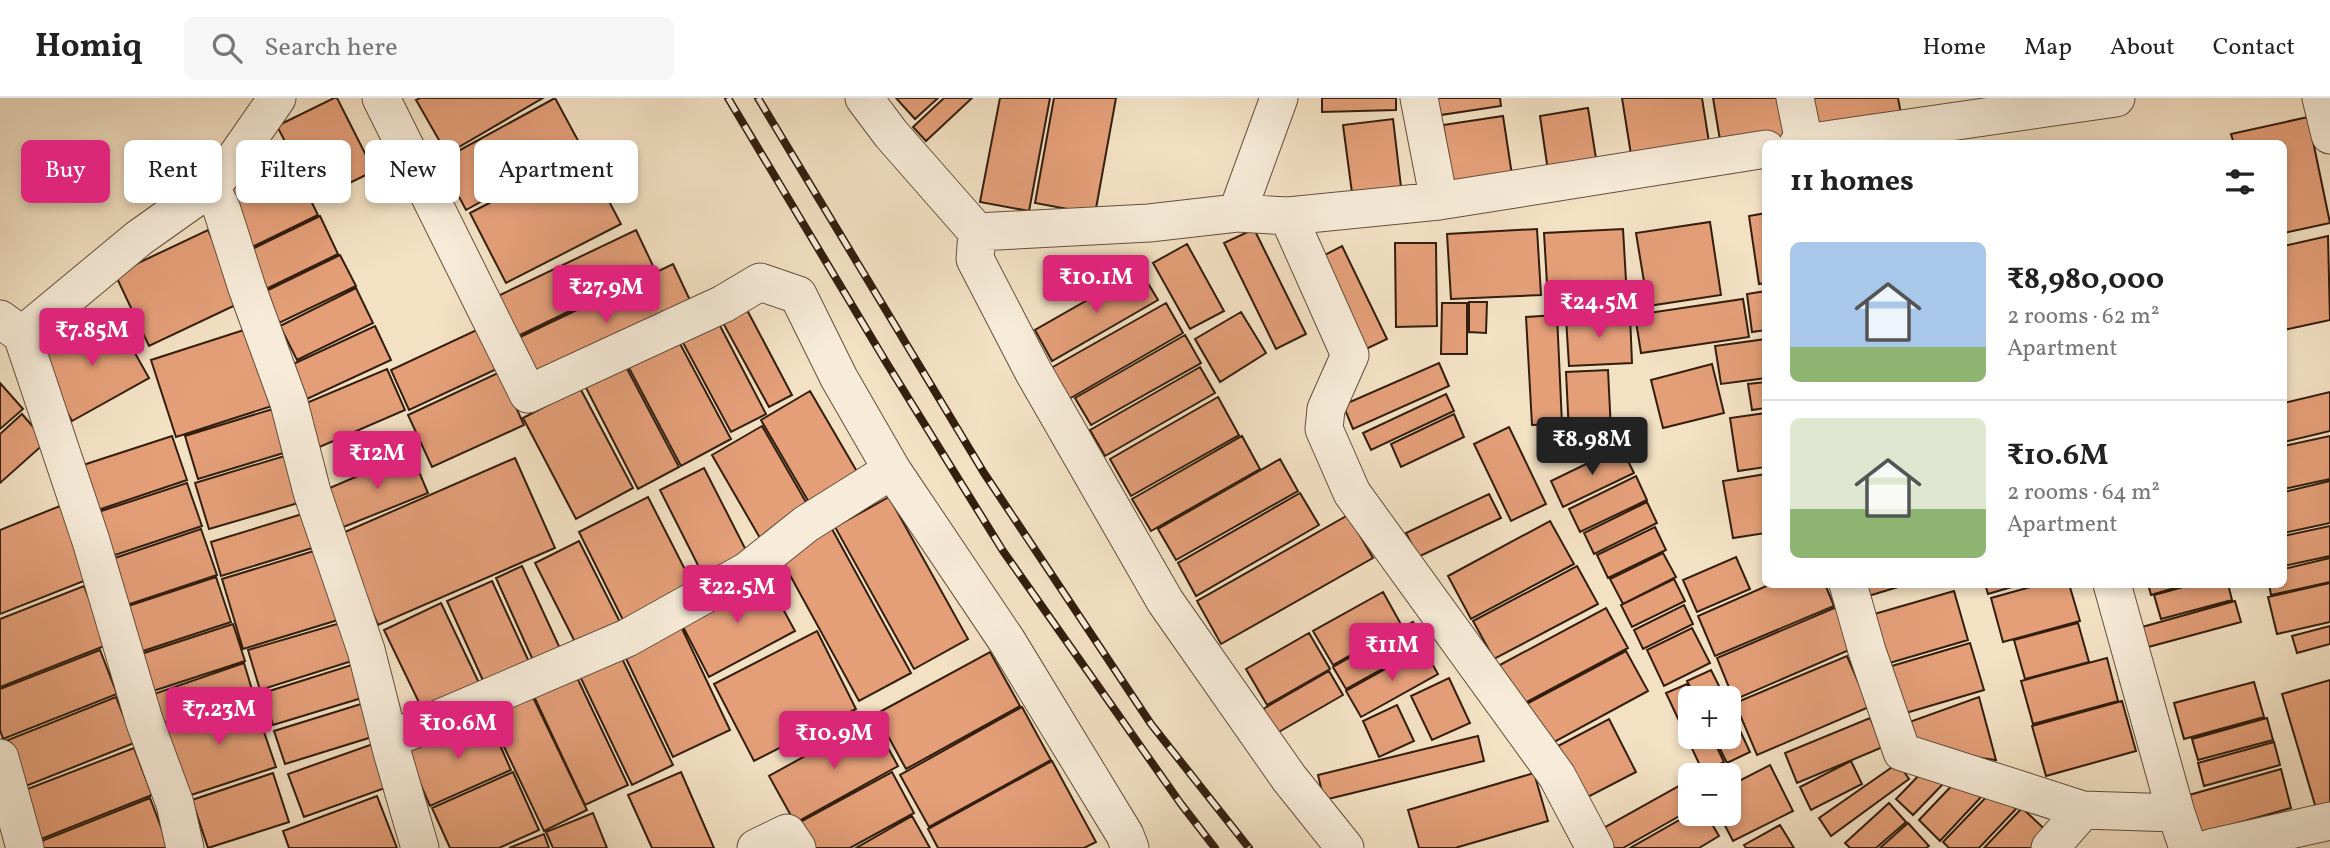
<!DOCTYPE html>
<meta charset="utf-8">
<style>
:root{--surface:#fff;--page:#f6f6f6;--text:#222;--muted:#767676;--line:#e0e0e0;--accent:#db2777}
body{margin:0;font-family:Vollkorn,serif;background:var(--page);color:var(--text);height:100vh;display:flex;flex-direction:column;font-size:26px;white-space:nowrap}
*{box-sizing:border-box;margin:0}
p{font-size:23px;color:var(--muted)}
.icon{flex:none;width:38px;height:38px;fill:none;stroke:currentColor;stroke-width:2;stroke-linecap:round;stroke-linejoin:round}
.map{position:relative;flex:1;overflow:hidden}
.drawer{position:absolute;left:1762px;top:42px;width:525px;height:448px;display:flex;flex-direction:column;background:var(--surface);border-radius:10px;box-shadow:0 4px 10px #0003}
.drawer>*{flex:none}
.guide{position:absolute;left:21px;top:42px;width:665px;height:63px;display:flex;gap:14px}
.controls{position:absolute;left:1678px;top:588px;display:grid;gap:14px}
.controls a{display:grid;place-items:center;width:63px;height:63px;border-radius:10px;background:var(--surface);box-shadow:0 4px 10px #0003;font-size:35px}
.price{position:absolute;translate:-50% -60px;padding:0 16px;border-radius:7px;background:var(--accent);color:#fff;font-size:23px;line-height:46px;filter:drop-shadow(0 2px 4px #0008)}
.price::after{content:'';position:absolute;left:50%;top:42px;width:21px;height:16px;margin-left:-10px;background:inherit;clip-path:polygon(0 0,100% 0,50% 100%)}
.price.selected{background:#222;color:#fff}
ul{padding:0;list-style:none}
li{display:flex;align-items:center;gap:21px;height:175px;padding:0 28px}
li+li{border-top:2px solid var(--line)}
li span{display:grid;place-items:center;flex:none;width:196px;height:140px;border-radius:10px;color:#555}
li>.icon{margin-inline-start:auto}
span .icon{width:84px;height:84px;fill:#fffc;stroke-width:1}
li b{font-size:30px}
h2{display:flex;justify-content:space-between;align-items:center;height:84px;padding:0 28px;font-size:30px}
.tag{padding:0 24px;border-radius:10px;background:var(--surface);box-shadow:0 4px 10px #0003;font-size:24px;line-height:63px}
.tag.selected{background:var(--accent);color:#fff}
header{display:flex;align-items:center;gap:42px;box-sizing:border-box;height:98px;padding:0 35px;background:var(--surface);border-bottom:2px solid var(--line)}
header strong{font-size:33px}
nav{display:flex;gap:38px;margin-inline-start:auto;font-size:24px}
.search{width:490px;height:63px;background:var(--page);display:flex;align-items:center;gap:18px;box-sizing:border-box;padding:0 24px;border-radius:10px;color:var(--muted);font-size:26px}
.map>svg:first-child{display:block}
.building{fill:#e49f79;stroke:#331e0e;stroke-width:2}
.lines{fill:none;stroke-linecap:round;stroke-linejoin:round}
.minor-casing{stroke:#634f3c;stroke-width:39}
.minor{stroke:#f7ecd9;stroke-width:37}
.rail-casing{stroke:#331e0e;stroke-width:8}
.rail{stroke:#f7ecd9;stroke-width:5;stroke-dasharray:16;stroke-linecap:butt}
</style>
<header>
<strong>Homiq</strong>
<div class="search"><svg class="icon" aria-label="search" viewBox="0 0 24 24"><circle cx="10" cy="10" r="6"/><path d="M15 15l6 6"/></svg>Search here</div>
<nav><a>Home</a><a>Map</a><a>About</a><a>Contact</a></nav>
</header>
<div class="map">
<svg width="2330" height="750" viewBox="0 0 2330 750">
<rect width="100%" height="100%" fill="#f3e1c4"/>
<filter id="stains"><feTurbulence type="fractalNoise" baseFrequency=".00286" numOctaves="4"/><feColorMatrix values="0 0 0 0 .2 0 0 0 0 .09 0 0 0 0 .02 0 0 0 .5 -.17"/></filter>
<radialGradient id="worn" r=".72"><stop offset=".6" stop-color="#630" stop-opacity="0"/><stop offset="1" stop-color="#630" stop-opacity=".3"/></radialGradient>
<path class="building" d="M334,0H337L374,73L315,102L277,28Z
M420,0H543L447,56L416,2Z
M555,0L581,48L466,112L440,63Z
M896,0H938L915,21Z
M944,0H972L926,43L913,29Z
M1000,0H1050L1029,113L980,104Z
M1054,0H1116L1095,116L1035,105Z
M1322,0H1396V12L1322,14Z
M1431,0H1500L1501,8L1434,18Z
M1622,0H1702L1711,57L1633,69Z
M1713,0H1783L1790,44L1722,54Z
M1811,0H1898L1902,21L1818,36Z
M1588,10L1598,73L1549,80L1540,18Z
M1503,18L1512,77L1453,86L1443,27Z
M2308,19L2330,125L2284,135V46H2234L2231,36Z
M1393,21L1401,89L1352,95L1343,27Z
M584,56L621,126L506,185L470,115Z
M289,58L318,117L250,150L221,91Z
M1766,115V185L1759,186L1749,118Z
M320,118L338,156L264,192L246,154Z
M1710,124L1721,197L1648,208L1636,135Z
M1254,131L1306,236L1276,251L1224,145Z
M1537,131L1541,197L1451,201L1447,136Z
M1623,131L1627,200L1548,203L1544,135Z
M208,132L242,204L149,248L115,176Z
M636,132L655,172L518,238L498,198Z
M2328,138L2330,222L2284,232V148Z
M1395,145H1436L1437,228L1396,229Z
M1187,146L1224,213L1190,231L1153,165Z
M1342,148L1387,241L1364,252L1319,160Z
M340,157L356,188L279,225L264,194Z
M673,166L695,213L539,288L516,241Z
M1140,172L1158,202L1052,263L1035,232Z
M356,190L373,225L297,262L280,228Z
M1766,193V232L1752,234L1747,196Z
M1743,201L1749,239L1641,255L1635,217Z
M1469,204H1487L1486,235L1469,234Z
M1166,205L1183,235L1069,301L1051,270Z
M1442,205H1467V256H1441Z
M746,210L792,297L769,309L722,223Z
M1241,214L1266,255L1220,284L1195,241Z
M113,216L149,280L72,323L36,259Z
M1557,217L1562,326L1532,327L1526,219Z
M1630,217L1632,265L1569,268L1566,220Z
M717,222L766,316L731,334L681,241Z
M375,228L391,262L307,301L291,267Z
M483,229L501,269L409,312L391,272Z
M250,230L275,307L176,339L151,262Z
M1185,237L1201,265L1091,327L1075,300Z
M1766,241V280L1721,286L1715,248Z
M678,242L731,341L681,368L628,268Z
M624,265L679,369L638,391L584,286Z
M1439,265L1449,288L1353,331L1343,307Z
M1712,266L1724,315L1663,330L1651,282Z
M1200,269L1215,295L1105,358L1090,332Z
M387,271L405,312L315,351L297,309Z
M1608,272L1611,333L1569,335L1566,274Z
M500,274L524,327L432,369L408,317Z
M1766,284V310L1752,312L1748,286Z
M0,285L23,311L0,331Z
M580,290L633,390L576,421L523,320Z
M810,293L863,384L814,413L761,322Z
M2330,294V333L2284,344V305Z
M1446,296L1454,313L1371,352L1363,335Z
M1218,299L1239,337L1131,398L1110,361Z
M276,310L290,353L198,381L185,338Z
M1766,315V369L1738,373L1730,320Z
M22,316L46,344L0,385V336Z
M1454,316L1464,339L1401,369L1391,346Z
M762,328L814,418L764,447L712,357Z
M1509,329L1546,406L1511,423L1474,346Z
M172,338L187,382L89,415L74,370Z
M1242,338L1260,371L1151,433L1132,401Z
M2330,338V381L2284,391V348Z
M1621,349L1634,375L1563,409L1551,383Z
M411,355L428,395L341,430L325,392Z
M291,356L305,403L209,431L195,385Z
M515,360L555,450L378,527L338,437Z
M1280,361L1298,393L1176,462L1158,431Z
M704,370L753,466L709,489L660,392Z
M1766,376V435L1733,440L1723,383Z
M1636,378L1647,402L1580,434L1569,411Z
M2330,383V425L2284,435V394Z
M187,385L202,428L100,462L86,418Z
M1300,395L1319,427L1196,498L1178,465Z
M1489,396L1501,420L1418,459L1406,435Z
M648,399L698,497L628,532L579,434Z
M889,399L968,541L914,571L835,429Z
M1647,404L1657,425L1594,456L1584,435Z
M60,408L89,481L0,516V432Z
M312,413L322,447L221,478L211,444Z
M1348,417L1373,460L1221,546L1197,503Z
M1550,423L1574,466L1471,521L1448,478Z
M2330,428V458L2284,468V438Z
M1655,429L1666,452L1608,480L1597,457Z
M201,431L217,477L121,509L106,463Z
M832,431L911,575L859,603L780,459Z
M579,443L621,526L577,548L535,465Z
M317,452L338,522L243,551L222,481Z
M1663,455L1676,479L1623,506L1610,481Z
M1736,459L1750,491L1697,514L1683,482Z
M2330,460V484L2271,497L2269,486H2284V471Z
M522,468L563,557L536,569L496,480Z
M1577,468L1598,506L1494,561L1473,523Z
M764,476L795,533L709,579L679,521Z
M216,479L231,524L134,556L119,511Z
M1674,481L1685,503L1632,529L1621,507Z
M492,483L530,566L485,587L447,503Z
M2330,485V524L2277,536L2268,499Z
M1771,486H1825L1834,508L1715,558L1698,518Z
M1861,486H1908L1865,499Z
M1985,486H2022L1988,496Z
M2041,486H2069L2080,523L2003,544L1991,500Z
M2148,486H2188L2151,497Z
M2194,486H2228L2232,502L2161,521L2154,497Z
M84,488L107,547L0,589V521Z
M1954,493L1968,542L1886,566L1871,517Z
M1383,494L1402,528L1333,567L1313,533Z
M2235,503L2241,524L2141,551L2135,531Z
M441,505L481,589L425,617L384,532Z
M1684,507L1693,526L1643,551L1634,532Z
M1839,508L1856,549L1734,602L1717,560Z
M1606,510L1628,550L1519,608L1498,568Z
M677,520L730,632L673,659L620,548Z
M344,524L355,562L260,592L248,552Z
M1413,524L1425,547L1346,591L1333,569Z
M2078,525L2089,564L2025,581L2014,542Z
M233,526L245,563L147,595L135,558Z
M2330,528V546L2297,555L2292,538Z
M1692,530L1710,565L1664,588L1647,552Z
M817,533L856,611L754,663L714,586Z
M1309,535L1330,571L1267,607L1246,571Z
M1970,545L1984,592L1899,617L1885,570Z
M617,550L673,667L632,687L576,570Z
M1423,550L1438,576L1361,619L1346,593Z
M100,552L117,596L3,641L0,632V591Z
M1626,553L1648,593L1545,649L1523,608Z
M990,554L1020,608L906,671L876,616Z
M1847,558L1869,609L1757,657L1735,605Z
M2107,560L2118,603L2033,626L2021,583Z
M244,565L253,595L158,627L148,598Z
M355,566L365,599L273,627L263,595Z
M573,571L628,687L585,707L531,592Z
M1711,572L1725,600H1696L1687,583Z
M1329,573L1343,597L1277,635L1263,611Z
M1449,580L1470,625L1432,642L1411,598Z
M2330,582V713L2318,717L2282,596Z
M2254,584L2264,619L2184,641L2174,605Z
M1687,586L1694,600H1690V639H1712L1724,664L1703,674L1666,595Z
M530,593L587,712L544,733L487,613Z
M116,599L134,645L21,690L3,644Z
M252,599L276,669L185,699L162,629Z
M1979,599L1996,662L1910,651L1901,627Z
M2122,603L2136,653L2046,678L2032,628Z
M361,606L372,639L285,666L274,633Z
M1397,607L1414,643L1379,659L1363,623Z
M1022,609L1051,662L929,729L900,677Z
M1729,609L1750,654L1727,665L1714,639H1729Z
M487,618L511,672L430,708L406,653Z
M1870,620L1883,649L1797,685L1785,655Z
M2267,620L2273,642L2198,662L2192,641Z
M872,621L898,668L795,725L769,678Z
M1609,621L1636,674L1586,700L1558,648Z
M1478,638L1484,663L1324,702L1318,677Z
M2274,644L2280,667L2204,688L2198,665Z
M373,646L388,689L304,719L288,676Z
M134,650L152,697L36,743L17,695Z
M1052,663L1096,744L1084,750H938L928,731Z
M1851,663L1862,686L1811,712L1800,689Z
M1898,665L1909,681L1831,738L1819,720Z
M1770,667L1793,713L1733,743L1719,716H1729V688Z
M1927,669L1944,685L1913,717L1896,701Z
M2281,671L2291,710L2199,736L2189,697Z
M513,674L539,732L499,750H450L432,710Z
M681,674L714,750H652L628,697Z
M892,674L914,715L850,750H814L800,724Z
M273,675L289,724L208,750L192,702Z
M1534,675L1548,723L1455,750H1419L1408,712Z
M1961,678L1982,698L1940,743L1919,722Z
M1688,683L1690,687V712L1623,750H1601L1593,736Z
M1995,690L2016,711L1979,750H1949L1943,744Z
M377,698L397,750H289L283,733Z
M150,700L169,750H41L39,744Z
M1889,705L1906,724L1876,750H1850L1845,745Z
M2022,710L2050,736L2037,750H1984Z
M593,715L607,750H553L546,734Z
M1690,716H1706L1719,738L1699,750H1630Z
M912,718L930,750H856Z
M1908,725L1929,748L1926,750H1880Z
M1780,727L1794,750H1746L1744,747Z
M544,736L549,750H509Z"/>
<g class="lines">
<g class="minor-casing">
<path id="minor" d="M381,0L528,296L723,206L760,184L798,197L839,280L892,372L1007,543L1125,737L1130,750
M864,0L891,36L977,134L975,161L1033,273L1165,503L1289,680L1345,750
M1419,0L1439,103
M1795,0L1804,44
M2321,0L2330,37
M1798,46L2116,0
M211,89L222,112L247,190L289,305L312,394L366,552L392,654L420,750
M1237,115L1279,0
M1288,118L1350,257L1326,311L1324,331L1352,395L1557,678L1595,750
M977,134L1149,125L1237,115L1288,118L1439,103L1766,51
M0,221L22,237L91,443L144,622L175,706L185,750
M22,237L139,140L211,89L236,59L277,0
M1848,486L1867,553L1902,654L2083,712L2176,715L2188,750
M2112,486L2176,715
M389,642L627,540L747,473L806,426L892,372
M0,660L25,750
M756,750L787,735L797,750
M2050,750L2083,712
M2210,750L2330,723"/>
</g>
<use href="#minor" class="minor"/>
<g class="rail-casing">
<path id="rail" d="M728,0L886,264L1003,453L1181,706L1215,750
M758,0L984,375L1151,626L1249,750"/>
</g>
<use href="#rail" class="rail"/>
</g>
<rect width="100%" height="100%" filter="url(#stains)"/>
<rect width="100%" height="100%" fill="url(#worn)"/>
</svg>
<div class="controls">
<a>+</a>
<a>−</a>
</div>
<b class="price" style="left:1096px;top:217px">₹10.1M</b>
<b class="price" style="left:606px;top:227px">₹27.9M</b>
<b class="price" style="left:1599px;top:242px">₹24.5M</b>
<b class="price" style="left:92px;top:270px">₹7.85M</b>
<b class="price selected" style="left:1592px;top:379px">₹8.98M</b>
<b class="price" style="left:377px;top:393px">₹12M</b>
<b class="price" style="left:737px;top:527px">₹22.5M</b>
<b class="price" style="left:1392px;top:585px">₹11M</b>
<b class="price" style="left:219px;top:649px">₹7.23M</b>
<b class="price" style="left:458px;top:663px">₹10.6M</b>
<b class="price" style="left:834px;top:673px">₹10.9M</b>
<div class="guide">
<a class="tag selected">Buy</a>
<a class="tag">Rent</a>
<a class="tag">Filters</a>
<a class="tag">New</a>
<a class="tag">Apartment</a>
</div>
<section class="drawer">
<h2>11 homes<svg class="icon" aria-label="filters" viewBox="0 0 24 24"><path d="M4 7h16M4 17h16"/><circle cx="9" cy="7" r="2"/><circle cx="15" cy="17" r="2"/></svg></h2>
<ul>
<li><span style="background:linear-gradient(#a9c7e8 75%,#8fb573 0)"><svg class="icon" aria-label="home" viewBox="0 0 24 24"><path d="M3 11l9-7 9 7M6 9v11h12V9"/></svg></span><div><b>₹8,980,000</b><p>2 rooms · 62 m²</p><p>Apartment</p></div></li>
<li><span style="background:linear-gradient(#dfe7d0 65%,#8fb573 0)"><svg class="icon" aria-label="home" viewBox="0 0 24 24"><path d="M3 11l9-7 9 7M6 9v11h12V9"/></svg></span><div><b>₹10.6M</b><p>2 rooms · 64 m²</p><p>Apartment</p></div></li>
</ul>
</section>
</div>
